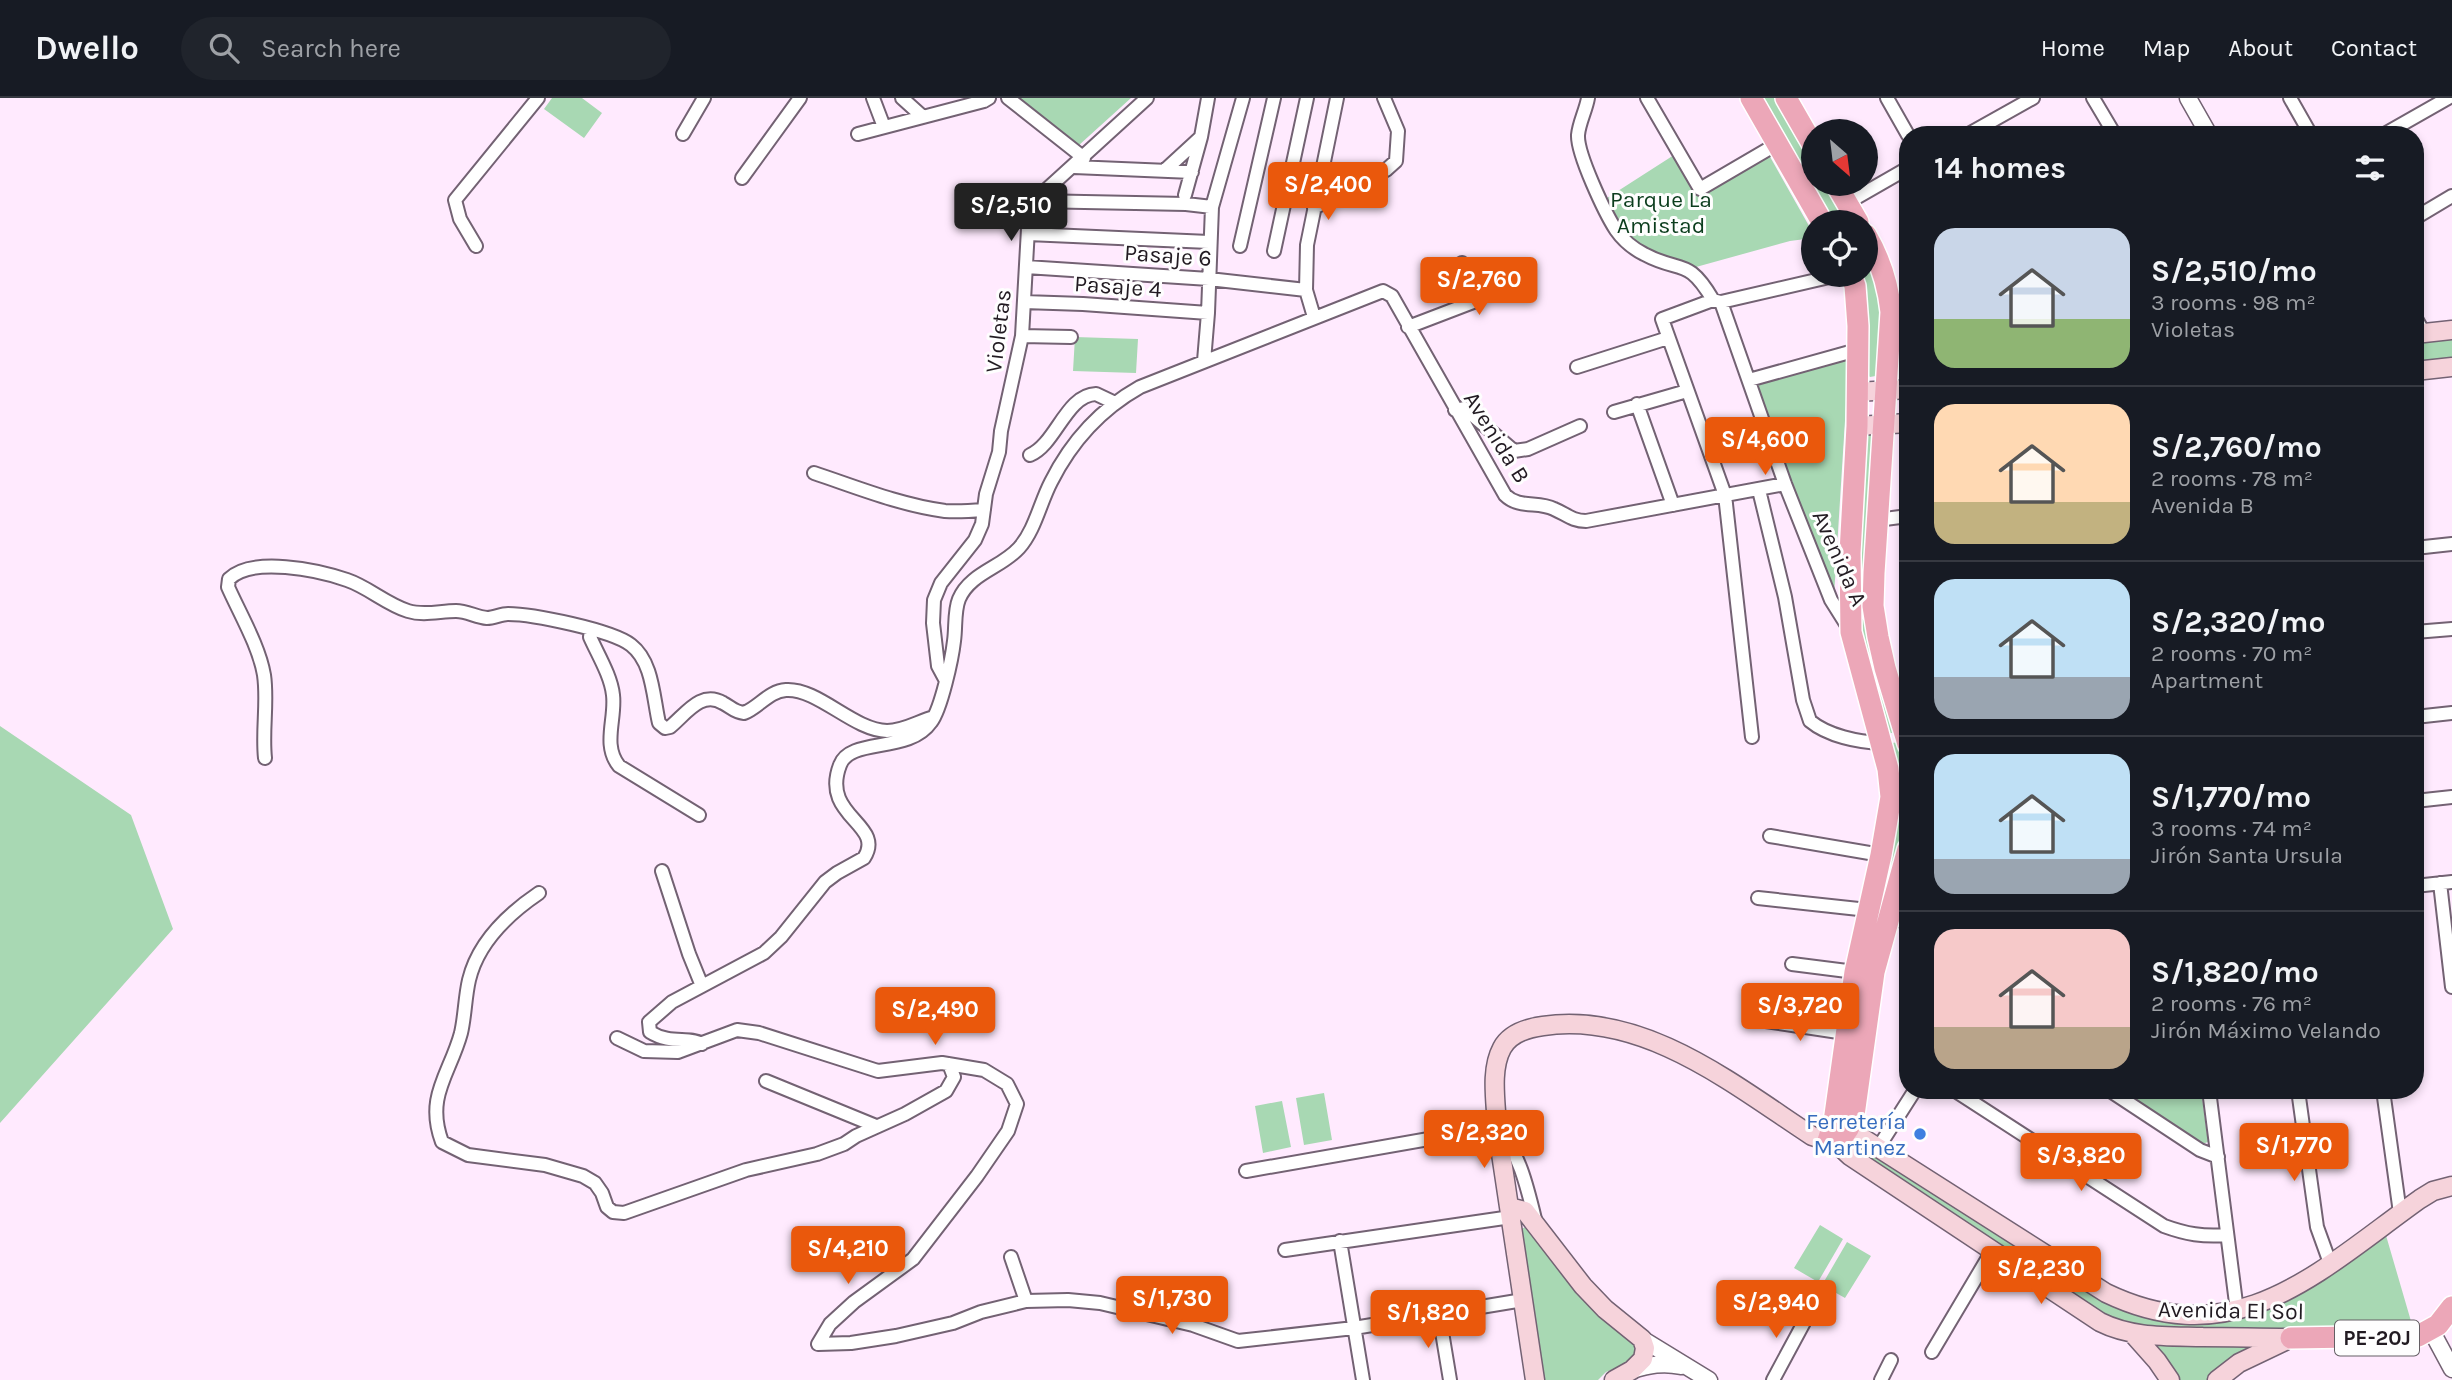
<!DOCTYPE html>
<meta charset="utf-8">
<style>
:root{--surface:#171b24;--page:#20242c;--text:#f1f3f6;--muted:#9ea1a6;--line:#363941;--accent:#ea580c}
body{margin:0;font-family:Karla,sans-serif;background:var(--page);color:var(--text);height:100vh;display:flex;flex-direction:column;font-size:26px;white-space:nowrap}
*{box-sizing:border-box;margin:0}
p{font-size:23px;color:var(--muted)}
.icon{flex:none;width:38px;height:38px;fill:none;stroke:currentColor;stroke-width:2;stroke-linecap:round;stroke-linejoin:round}
.map{position:relative;flex:1;overflow:hidden}
.side{position:absolute;left:1899px;top:28px;width:525px;height:973px;display:flex;flex-direction:column;background:var(--surface);border-radius:28px;box-shadow:0 4px 10px #0003}
.side>*{flex:none}
.needle{width:46px;rotate:152deg}
.controls{position:absolute;left:1801px;top:21px;display:grid;gap:14px}
.controls a{display:grid;place-items:center;width:77px;height:77px;border-radius:50%;background:var(--surface);box-shadow:0 4px 10px #0003;font-size:35px}
.price{position:absolute;translate:-50% -60px;padding:0 16px;border-radius:7px;background:var(--accent);color:#fff;font-size:23px;line-height:46px;filter:drop-shadow(0 2px 4px #0008)}
.price::after{content:'';position:absolute;left:50%;top:42px;width:21px;height:16px;margin-left:-10px;background:inherit;clip-path:polygon(0 0,100% 0,50% 100%)}
.price.current{background:#222;color:#fff}
ul{padding:0;list-style:none}
li{display:flex;align-items:center;gap:21px;height:175px;padding:0 35px}
li+li{border-top:2px solid var(--line)}
li span{display:grid;place-items:center;flex:none;width:196px;height:140px;border-radius:21px;color:#555}
li>.icon{margin-inline-start:auto}
span .icon{width:84px;height:84px;fill:#fffc;stroke-width:1}
li b{font-size:30px}
h2{display:flex;justify-content:space-between;align-items:center;height:84px;padding:0 35px;font-size:30px}
header{display:flex;align-items:center;gap:42px;box-sizing:border-box;height:98px;padding:0 35px;background:var(--surface);border-bottom:2px solid var(--line)}
header strong{font-size:33px}
nav{display:flex;gap:38px;margin-inline-start:auto;font-size:24px}
.search{width:490px;height:63px;background:var(--page);display:flex;align-items:center;gap:18px;box-sizing:border-box;padding:0 24px;border-radius:38px;color:var(--muted);font-size:26px}
.map>svg:first-child{display:block}
.green{fill:#a8d8b3}
.lines{fill:none;stroke-linecap:round;stroke-linejoin:round}
.minor-casing{stroke:#736273;stroke-width:16}
.tertiary-casing{stroke:#736273;stroke-width:19}
.secondary-casing{stroke:#736273;stroke-width:21}
.primary-casing{stroke:#fff;stroke-width:24}
.minor{stroke:#fff;stroke-width:12}
.tertiary{stroke:#fff;stroke-width:16}
.secondary{stroke:#f6d3db;stroke-width:18}
.primary{stroke:#eca7b8;stroke-width:21}
.shop-dot{fill:#3f7fe0;stroke:#fefefe;stroke-width:2.5}
.labels{text-anchor:middle;stroke-width:6;stroke-linejoin:round;paint-order:stroke}
.shield{fill:#fefefe;stroke:#645f64;stroke-width:2}
.shield-label{font-size:21px;font-weight:bold;fill:#221b22}
.park-label{font-size:23px;fill:#0b3d1d;stroke:#fefefe}
.street-label{font-size:23px;fill:#221b22;stroke:#fefefe}
.shop-label{font-size:23px;fill:#366cbe;stroke:#fefefe;text-anchor:end}
</style>
<header>
<strong>Dwello</strong>
<div class="search"><svg class="icon" aria-label="search" viewBox="0 0 24 24"><circle cx="10" cy="10" r="6"/><path d="M15 15l6 6"/></svg>Search here</div>
<nav><a>Home</a><a>Map</a><a>About</a><a>Contact</a></nav>
</header>
<div class="map">
<svg width="2452" height="1282" viewBox="0 0 2452 1282">
<rect width="100%" height="100%" fill="#ffeafe"/>
<path class="green" d="M552,0H582L602,15L584,40L544,11Z
M1016,0H1131L1078,48Z
M1756,0H1780L1813,57V86H1830L1852,124H1828Z
M1674,57L1699,98L1769,57L1813,135V140L1790,143L1696,169L1654,157L1626,137L1607,100Z
M1866,147L1882,189L1881,277L1870,279L1863,272L1856,177H1866Z
M1075,239L1138,241L1136,275L1073,273Z
M2452,240V266L2415,270V243Z
M1849,259L1834,498L1754,284Z
M1869,336L1873,337L1871,445L1897,634L1886,636L1855,515L1865,338Z
M0,628L131,717L173,831L0,1025Z
M1900,644L1902,645C1908,673 1911,705 1907,733C1900,777 1878,821 1863,863L1892,645Z
M2119,992H2201L2208,1044L2202,1046Z
M1324,995L1332,1042L1304,1047L1296,1000Z
M1282,1003L1291,1049L1263,1055L1255,1008Z
M1851,1042L2106,1201L2225,1221L2385,1134L2413,1230L2233,1235L2119,1227L1847,1048Z
M1820,1127L1843,1141L1818,1184L1794,1170Z
M1528,1128L1590,1208L1635,1246L1633,1263L1606,1274L1598,1282H1541L1521,1131Z
M1847,1144L1871,1158L1845,1200L1822,1187Z
M2150,1243L2263,1244L2211,1282H2175Z"/>
<g class="lines">
<g class="minor-casing">
<path id="minor" d="M873,0L884,29
M902,0L923,19
M1008,0L1084,60
M1588,0C1586,12 1579,25 1578,37C1577,56 1605,115 1616,132C1623,142 1634,151 1644,156C1681,176 1687,158 1713,202
M1647,0L1700,91L1777,46
M1887,0L1908,37
M2093,0L2115,37
M2290,0L2311,37
M683,36L704,0
M858,36L984,3L989,0
M1967,37L2033,0
M2383,37L2448,0
M1074,69L1192,74
M1164,73L1201,39
M742,80L800,0
M1185,97L1201,39L1208,0
M1034,103L1186,106L1212,109
M1847,105L1908,70
M1314,110L1386,72L1396,63L1398,33L1384,0
M2415,120L2452,98
M1028,136L1209,144
M476,148L460,121L455,102L538,0
M1240,148L1274,0
M1274,153L1307,0
M1026,169L1209,181L1306,192
M1024,204L1083,206L1208,215
M1721,204L1785,386L1831,502L1848,529
M1314,219L1306,192L1307,147L1337,0
M2415,219L2424,235
M1408,229L1476,203L1462,165
M1022,238L1071,239
M1204,263L1208,215L1212,109L1243,0
M1577,269L1668,240
M1749,282L1857,252
M1637,306L1673,407
M1455,312L1464,310L1514,353L1528,351L1580,328
M1614,314L1687,293
M1030,357C1056,346 1066,297 1096,296L1115,305
M814,375C856,389 900,407 945,413C958,414 971,413 984,412
M1759,392L1785,499L1803,602L1810,623C1828,638 1858,644 1881,645
M1877,422L1908,418
M2415,450L2452,446
M591,532L590,539C598,557 611,578 613,597C616,621 602,647 619,668L699,717
M2415,534L2452,531
M945,581L938,568L933,525L934,502L941,485L975,442L982,426L986,396L999,354L1001,333L1022,238L1029,113L1034,103L1147,0
M2415,619L2452,615
M1752,639L1725,397L1662,221L1713,202L1721,204L1838,177
M265,660C262,632 268,604 264,577C259,548 240,516 228,489L229,481C252,458 318,472 347,482C368,489 386,506 408,513C424,518 440,513 456,513C467,513 476,519 487,520C494,520 501,516 508,516C532,516 612,532 631,547C653,564 653,599 659,625L665,630L670,629C686,616 701,592 723,605C731,609 734,614 744,615C759,609 769,593 786,592C818,590 853,632 887,633C904,633 919,623 934,619
M2415,703L2452,699
M1770,738L1881,757
M662,773L689,856L702,888
M2440,785L2452,889
M2415,788L2452,784
M539,795C508,816 478,844 469,882C465,899 465,918 461,935C450,976 425,998 442,1044L468,1057L545,1067L583,1078L595,1085L602,1095L607,1109L613,1114L624,1115L746,1072L817,1056L844,1046L856,1038L905,1016L946,993L954,979L949,966
M1758,800L1868,812
M1887,820L1908,824
M1792,866L1855,874
M1759,922L1845,935
M617,940L644,953L678,954L737,932L759,935L878,973L942,965L984,972L1007,986L1017,1006L1008,1033L977,1078L913,1161L854,1204L830,1226L818,1246L851,1245L896,1238L953,1225L981,1214L1026,1203L1068,1202L1100,1205L1193,1227L1238,1243L1354,1230L1523,1202
M702,946C688,938 671,947 650,934L649,924L672,904L764,855L781,839L825,784L837,775L864,760C886,726 820,719 840,667C850,639 909,656 931,624C941,611 952,561 954,543C956,530 954,513 959,501C970,475 1001,470 1019,450C1035,432 1040,405 1051,384C1071,344 1101,311 1140,289L1383,193L1392,198L1505,397C1519,411 1538,403 1554,411C1566,416 1572,423 1586,423L1785,386
M766,983L876,1028
M1954,992L2164,1128C2186,1136 2203,1139 2227,1137
M2109,992L2200,1052L2218,1059
M2209,992L2237,1213
M2298,992L2317,1129L2330,1165
M2383,992L2400,1115
M1878,1050L1915,992
M1246,1073L1497,1029C1519,1054 1527,1088 1535,1121
M1340,1143L1363,1282
M1285,1152L1511,1119
M1011,1159L1026,1203
M1439,1216L1450,1282
M1932,1254L1992,1153
M1773,1282L1808,1217
M1881,1282L1891,1262"/>
</g>
<g class="tertiary-casing">
<path id="tertiary" d="M2188,0L2209,37
M2431,1232L2452,1271
M1642,1241L1709,1282
M1632,1272C1649,1267 1663,1264 1681,1268"/>
</g>
<g class="secondary-casing">
<path id="secondary" d="M2415,236L2452,232
M2415,273L2452,269
M1857,294L1908,291
M1857,328L1908,325
M1858,1037L2106,1195C2237,1258 2319,1173 2420,1101L2433,1093L2452,1088
M1837,1046L1850,1058L2100,1224C2132,1240 2167,1238 2203,1239C2232,1239 2262,1240 2291,1240
M1509,1109L1525,1113L1583,1188L1605,1211L1642,1241L1645,1250L1643,1261L1632,1272L1614,1282
M2133,1236L2157,1263L2170,1282
M1535,1282L1497,1029C1496,1004 1490,972 1502,950C1510,935 1528,930 1543,928C1644,913 1734,987 1812,1038L1828,1043
M2217,1282L2239,1265L2285,1243"/>
</g>
<g class="primary-casing">
<path id="primary" d="M1751,0L1822,124
M1786,0L1813,47
M1836,86L1858,124
M1866,137C1880,161 1888,186 1891,214L1874,475L1873,508L1878,539L1885,570L1908,646
M1851,177L1855,188L1858,228L1857,328L1850,455L1851,534L1888,671L1891,699L1881,757L1855,874L1834,1024L1828,1043L1837,1046L1848,1031L1854,1017L1874,874L1908,751
M2291,1240L2418,1238L2438,1227L2452,1209"/>
</g>
<use href="#minor" class="minor"/>
<use href="#tertiary" class="tertiary"/>
<use href="#secondary" class="secondary"/>
<use href="#primary" class="primary"/>
</g>
<circle class="shop-dot" cx="1920" cy="1036" r="7"/>
<g class="labels">
<rect class="shield" x="2335" y="1222.5" width="84" height="35" rx="5"/>
<g class="shield-label">
<text x="2377" y="1247">PE-20J</text>
</g>
<g class="park-label">
<text x="1661" y="109">Parque La<tspan x="1661" dy="26">Amistad</tspan></text>
</g>
<g class="street-label">
<text transform="translate(1168 157) rotate(4)" y="8">Pasaje 6</text>
<text transform="translate(1118 188) rotate(4)" y="8">Pasaje 4</text>
<text transform="translate(998 233) rotate(-83)" y="8">Violetas</text>
<text transform="translate(1497 339) rotate(58)" y="8">Avenida B</text>
<text transform="translate(1840 460) rotate(66)" y="8">Avenida A</text>
<text transform="translate(2231 1212) rotate(1)" y="8">Avenida El Sol</text>
</g>
<g class="shop-label">
<text x="1906" y="1031">Ferretería<tspan x="1906" dy="26">Martinez</tspan></text>
</g>
</g>
</svg>
<div class="controls">
<a><svg class="needle" viewBox="-14 -14 28 28"><path d="M0-13l5 13h-10z" fill="#e53935"/><path d="M0 13l5-13h-10z" fill="#9ea1a6"/></svg></a>
<a><svg class="icon" aria-label="locate" viewBox="0 0 24 24"><circle cx="12" cy="12" r="6"/><path d="M12 2v4M12 18v4M2 12h4M18 12h4"/></svg></a>
</div>
<b class="price" style="left:1328px;top:124px">S/2,400</b>
<b class="price current" style="left:1011px;top:145px">S/2,510</b>
<b class="price" style="left:1479px;top:219px">S/2,760</b>
<b class="price" style="left:1765px;top:379px">S/4,600</b>
<b class="price" style="left:1800px;top:945px">S/3,720</b>
<b class="price" style="left:935px;top:949px">S/2,490</b>
<b class="price" style="left:1484px;top:1072px">S/2,320</b>
<b class="price" style="left:2294px;top:1085px">S/1,770</b>
<b class="price" style="left:2081px;top:1095px">S/3,820</b>
<b class="price" style="left:848px;top:1188px">S/4,210</b>
<b class="price" style="left:2041px;top:1208px">S/2,230</b>
<b class="price" style="left:1172px;top:1238px">S/1,730</b>
<b class="price" style="left:1776px;top:1242px">S/2,940</b>
<b class="price" style="left:1428px;top:1252px">S/1,820</b>
<section class="side">
<h2>14 homes<svg class="icon" aria-label="filters" viewBox="0 0 24 24"><path d="M4 7h16M4 17h16"/><circle cx="9" cy="7" r="2"/><circle cx="15" cy="17" r="2"/></svg></h2>
<ul>
<li><span style="background:linear-gradient(#c9d6e8 65%,#8fb573 0)"><svg class="icon" aria-label="home" viewBox="0 0 24 24"><path d="M3 11l9-7 9 7M6 9v11h12V9"/></svg></span><div><b>S/2,510/mo</b><p>3 rooms · 98 m²</p><p>Violetas</p></div></li>
<li><span style="background:linear-gradient(#ffd9b3 70%,#c2b280 0)"><svg class="icon" aria-label="home" viewBox="0 0 24 24"><path d="M3 11l9-7 9 7M6 9v11h12V9"/></svg></span><div><b>S/2,760/mo</b><p>2 rooms · 78 m²</p><p>Avenida B</p></div></li>
<li><span style="background:linear-gradient(#bfe0f5 70%,#9aa5b1 0)"><svg class="icon" aria-label="home" viewBox="0 0 24 24"><path d="M3 11l9-7 9 7M6 9v11h12V9"/></svg></span><div><b>S/2,320/mo</b><p>2 rooms · 70 m²</p><p>Apartment</p></div></li>
<li><span style="background:linear-gradient(#bfe0f5 75%,#9aa5b1 0)"><svg class="icon" aria-label="home" viewBox="0 0 24 24"><path d="M3 11l9-7 9 7M6 9v11h12V9"/></svg></span><div><b>S/1,770/mo</b><p>3 rooms · 74 m²</p><p>Jirón Santa Ursula</p></div></li>
<li><span style="background:linear-gradient(#f6c9c9 70%,#b9a48a 0)"><svg class="icon" aria-label="home" viewBox="0 0 24 24"><path d="M3 11l9-7 9 7M6 9v11h12V9"/></svg></span><div><b>S/1,820/mo</b><p>2 rooms · 76 m²</p><p>Jirón Máximo Velando</p></div></li>
</ul>
</section>
</div>
